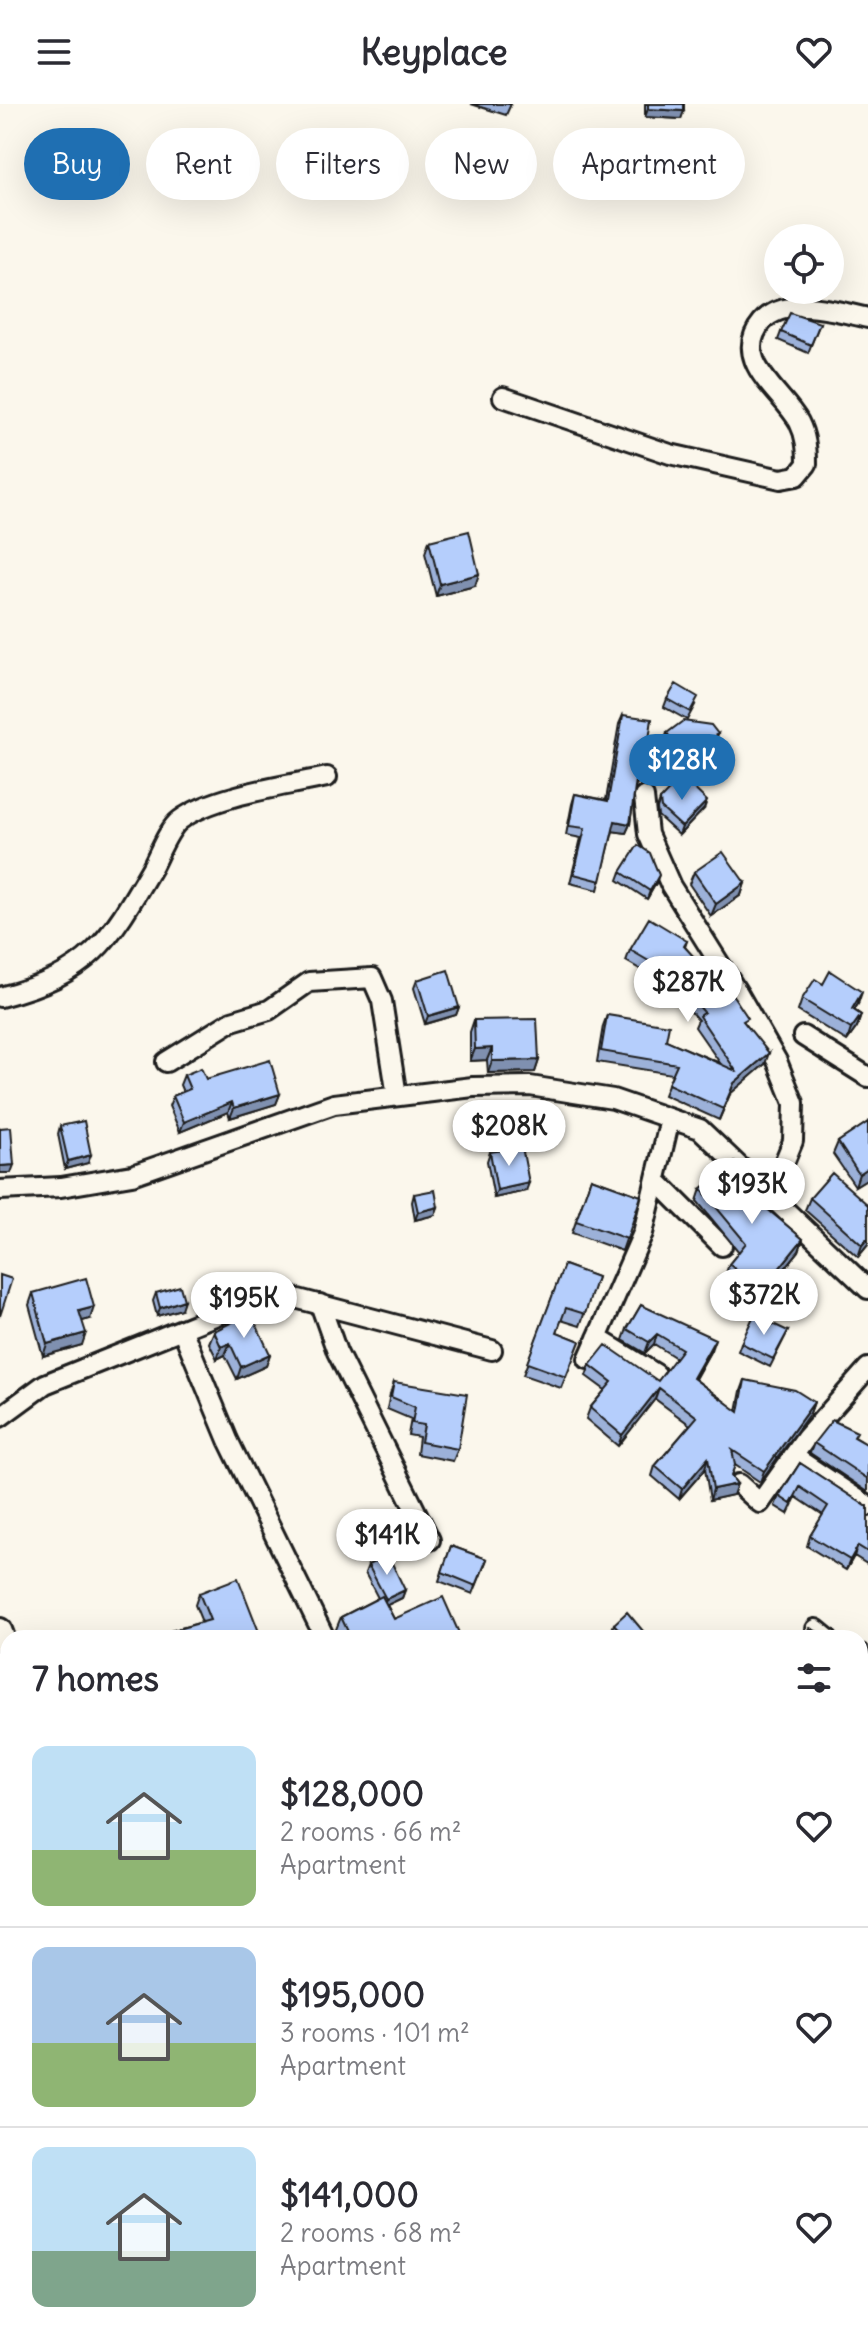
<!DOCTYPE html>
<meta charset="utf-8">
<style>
:root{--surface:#fff;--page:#f7f7f7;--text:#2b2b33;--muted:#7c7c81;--line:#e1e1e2;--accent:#1f6fb2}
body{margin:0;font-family:Delius,sans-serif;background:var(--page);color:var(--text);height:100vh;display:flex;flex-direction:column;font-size:30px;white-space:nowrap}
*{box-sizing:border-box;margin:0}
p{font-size:26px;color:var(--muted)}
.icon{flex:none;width:44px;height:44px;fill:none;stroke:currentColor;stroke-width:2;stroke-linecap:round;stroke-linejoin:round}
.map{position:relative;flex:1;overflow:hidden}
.drawer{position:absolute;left:0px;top:1526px;width:868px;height:712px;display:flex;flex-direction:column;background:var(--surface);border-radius:24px 24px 0 0;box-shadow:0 8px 32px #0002}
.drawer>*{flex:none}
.top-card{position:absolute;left:24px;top:24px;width:820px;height:72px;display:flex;gap:16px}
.buttons{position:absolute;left:764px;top:120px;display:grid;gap:16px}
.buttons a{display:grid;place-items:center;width:80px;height:80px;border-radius:50%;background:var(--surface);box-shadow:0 8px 32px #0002;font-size:40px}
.price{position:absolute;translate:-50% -68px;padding:0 18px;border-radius:28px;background:#fff;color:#222;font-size:26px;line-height:52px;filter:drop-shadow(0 2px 4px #0008)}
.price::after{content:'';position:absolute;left:50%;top:48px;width:24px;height:18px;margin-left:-12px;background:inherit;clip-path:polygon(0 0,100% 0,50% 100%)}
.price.current{background:var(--accent);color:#fff}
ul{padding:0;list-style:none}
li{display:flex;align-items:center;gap:24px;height:200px;padding:0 32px}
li+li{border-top:2px solid var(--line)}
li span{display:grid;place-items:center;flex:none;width:224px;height:160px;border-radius:16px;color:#555}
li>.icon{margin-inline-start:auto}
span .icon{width:96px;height:96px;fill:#fffc;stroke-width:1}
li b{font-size:34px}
h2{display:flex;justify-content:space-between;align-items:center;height:96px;padding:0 32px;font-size:34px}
.tag{padding:0 28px;border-radius:36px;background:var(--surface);box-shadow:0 8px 32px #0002;font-size:28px;line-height:72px}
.tag.current{background:var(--accent);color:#fff}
header{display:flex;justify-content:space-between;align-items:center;height:104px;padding:0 32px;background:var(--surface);font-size:36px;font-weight:700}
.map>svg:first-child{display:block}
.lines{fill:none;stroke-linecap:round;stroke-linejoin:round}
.service-casing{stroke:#1c1c1c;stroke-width:15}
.minor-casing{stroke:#1c1c1c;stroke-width:24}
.tertiary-casing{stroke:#1c1c1c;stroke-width:28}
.service{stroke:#fbf7ec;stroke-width:9}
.minor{stroke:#fbf7ec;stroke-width:18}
.tertiary{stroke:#fbf7ec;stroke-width:22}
.wall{fill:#9cb1d9;stroke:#1c1c1c;stroke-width:2}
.shaded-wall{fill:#7f90b0;stroke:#1c1c1c;stroke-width:2}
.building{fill:#b5cefc;stroke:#1c1c1c;stroke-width:2}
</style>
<header><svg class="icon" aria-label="menu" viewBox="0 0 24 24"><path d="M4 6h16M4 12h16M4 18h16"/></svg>Keyplace<svg class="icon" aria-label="heart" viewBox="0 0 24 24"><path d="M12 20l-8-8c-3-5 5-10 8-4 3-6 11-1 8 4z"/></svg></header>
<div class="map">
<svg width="868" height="2238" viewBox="0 0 868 2238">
<rect width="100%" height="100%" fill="#fbf7ec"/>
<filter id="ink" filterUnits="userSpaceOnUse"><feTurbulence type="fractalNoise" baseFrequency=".0125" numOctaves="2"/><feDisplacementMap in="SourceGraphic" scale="16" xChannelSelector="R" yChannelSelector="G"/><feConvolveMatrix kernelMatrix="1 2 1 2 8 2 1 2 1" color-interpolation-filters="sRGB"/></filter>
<g filter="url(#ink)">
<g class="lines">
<g class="service-casing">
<path id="service" d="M0,2217L8,2209"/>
</g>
<g class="minor-casing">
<path id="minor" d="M503,293L670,350L781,375L797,372L807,360C807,345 806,332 799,318C782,287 730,256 762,218C785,191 837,207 868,214
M644,693L648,730L671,782L738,889L777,957L794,999L793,1037L770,1093
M0,893C90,870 108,839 152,763C159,750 168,725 180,716C214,691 285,682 327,673
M803,932L868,973
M166,958L232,917L269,906L309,878L372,874L382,897L397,992
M656,1076L722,1142
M0,1086L61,1083L132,1071L334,1000L473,983L530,982L613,995L700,1025L868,1185
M320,1200L337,1248L430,1436
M182,1225L228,1336L325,1534
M597,1234L656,1270
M588,1255L643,1129L670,1015
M0,1313L45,1280L262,1193H291L492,1246
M793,1352L868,1402
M739,1380L760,1399L806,1334L868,1264
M816,1525L827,1534
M0,1697L8,1698"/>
</g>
<g class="tertiary-casing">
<path id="tertiary" d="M0,1526L8,1547
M91,2230L93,2238
M717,2230L770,2238
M651,2238L683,2230"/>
</g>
<use href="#service" class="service"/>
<use href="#minor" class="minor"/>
<use href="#tertiary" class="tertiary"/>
</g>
<path class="wall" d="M471,0H511L506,11Z
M645,0H684L681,15L645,13Z
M641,32L673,54L686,69L683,78L634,71L638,40Z
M820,219L808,249L778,236L781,228Z
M429,437L475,482L436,492L425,449Z
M667,595L695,601L687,616L664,603Z
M623,611L644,670L641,680L636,679L630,720L626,729L613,727L598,786L570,779L581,734L566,731L572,700L575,690L606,696L619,620Z
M667,629L714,642L711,644L708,657L687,673L663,641Z
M660,696L704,705L679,731L658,712L657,705Z
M621,768L656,779L647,795L618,776Z
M694,768L745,779L741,791L711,812L689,780Z
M687,837L685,843L746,921L765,960L730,990L719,1016L664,991L672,970L597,958L603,922L607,911L720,959L695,923L698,916L667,881L626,857L630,846Z
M417,876L459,903L456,911L425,920L414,884Z
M802,895L858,900L854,906L861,911L857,923L847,937L798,907Z
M474,916L539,956L535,968L488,969L487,956L470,957V928Z
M184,971L206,975L280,990L276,1000L230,1014L228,1008L180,1028L169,1002L173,992L183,988L180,981Z
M868,1018V1074L855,1082L833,1050L838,1038Z
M60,1022L88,1059L65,1065L58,1030Z
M490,1048L526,1087L494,1094L487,1057Z
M591,1074L641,1092L622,1147L572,1129Z
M701,1085L763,1102L803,1135L799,1147L757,1199L725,1172L729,1160L739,1148L697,1097Z
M414,1090L438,1103L435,1111L415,1116L412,1098Z
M810,1094L868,1101V1141L858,1153L805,1106Z
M564,1161L597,1173L580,1222L561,1216L557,1228L580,1237L561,1284L523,1271Z
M33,1189L90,1215L82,1217V1241L43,1252L29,1201Z
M156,1189L181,1205L157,1212L153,1197Z
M641,1201L711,1246L695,1275L737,1307L741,1287L745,1276L814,1298L810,1309L760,1378L735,1361L731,1372L737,1380L733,1391L710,1396L705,1365L679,1395L652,1372L655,1362L690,1321L655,1295L618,1342L586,1315L590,1304L605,1286L586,1272L590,1261L658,1277L676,1254L654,1240L645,1249L623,1236L627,1225Z
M214,1227L270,1250L266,1262L237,1275L225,1251L217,1255L209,1239Z
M788,1227L770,1263L738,1247L741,1239Z
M394,1278L458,1345L453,1357L417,1350L419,1333L408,1331L411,1315L387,1305L390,1290Z
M855,1333L868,1341V1388L810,1349L814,1339Z
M800,1359L866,1402H868V1458L867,1460L854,1452L846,1466L807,1442L810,1432L823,1411L796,1393L788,1410L775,1402L779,1392Z
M451,1442L487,1455L473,1490L439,1477Z
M368,1461L405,1486L402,1494L387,1501L394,1515L457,1534H338L335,1528L341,1513L378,1494L365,1469Z
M199,1489L259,1528L257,1534H149V1533L202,1518L195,1501Z
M614,1520L640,1534H616L611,1528Z"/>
<path class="shaded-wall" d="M648,5L684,7L681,15L645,13Z
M637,63L686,69L683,78L634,71Z
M479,470L475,482L436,492L440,480Z
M718,630L714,642L702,650L707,638Z
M712,645L708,657L687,673L691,661Z
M637,669L644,670L641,680L634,679Z
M707,697L704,705L679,731L682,723Z
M615,717L630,720L626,729L611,727Z
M659,771L656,779L647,795L650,787Z
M745,779L741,791L711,812L716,800Z
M862,888L858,900L847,917L852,905Z
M459,903L456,911L425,920L428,912Z
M861,911L857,923L847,937L851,925Z
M492,944L487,956L470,957L475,945Z
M769,949L765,960L730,990L719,1016L734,979Z
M539,956L535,968L488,969L492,957Z
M280,990L276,1000L230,1014L234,1004Z
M232,998L228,1008L180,1028L184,1018Z
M91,1051L88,1059L65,1065L68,1057Z
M14,1061L11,1069H0V1062Z
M868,1064V1074L855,1082L859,1070Z
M529,1079L526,1087L494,1094L497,1086Z
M438,1103L435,1111L415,1116L418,1108Z
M868,1134V1141L858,1153L862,1141Z
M803,1135L799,1147L757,1199L761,1187Z
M184,1196L181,1205L157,1212L160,1204Z
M94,1203L90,1215L75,1219L79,1207Z
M86,1229L82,1241L43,1252L47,1240Z
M657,1230L654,1240L645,1249L649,1238Z
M715,1235L711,1246L689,1284L693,1274Z
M230,1239L225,1251L217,1255L221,1243Z
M270,1250L266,1262L237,1275L241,1263Z
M659,1284L655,1295L618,1342L622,1331Z
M814,1298L810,1309L760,1378L764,1367Z
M708,1354L705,1365L679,1395L682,1385Z
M737,1380L733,1391L710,1396L713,1385Z
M858,1442L854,1452L846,1466L850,1456Z
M405,1486L402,1494L383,1503L386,1495Z
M868,1594V1598L860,1612V1608Z
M162,2230H186L184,2236L159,2238Z"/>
<path class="building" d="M648,0H684V7L648,5Z
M641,32L675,37L673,54L688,56L686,69L637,63Z
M790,209L820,219L811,241L781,228Z
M469,427L479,470L440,480L429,437Z
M676,580L698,593L690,608L667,595Z
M623,611L652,615L644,670L637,669L630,720L615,717L601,777L574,770L585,724L569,722L575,690L608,697Z
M683,617L711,621L718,630L707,638L712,645L691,661L667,629Z
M682,673L707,697L682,723L661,704L660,696Z
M638,741L650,749L659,771L650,787L621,768Z
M723,748L745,779L716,800L694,768Z
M649,814L687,837L684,842L729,891L732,890L748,914L743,917L769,949L734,979L723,1005L668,980L677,960L601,947L607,911L669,921L666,936L736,967L699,912L704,908L671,870L630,846Z
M448,866L459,903L428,912L417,876Z
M830,867L862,888L852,905L861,911L851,925L802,895L815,875L823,880Z
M537,915L539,956L492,957V944L475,945L474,916Z
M270,956L280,990L234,1004L232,998L184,1018L173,992L190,985L184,971L201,964L206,975Z
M84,1017L91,1051L68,1057L60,1022Z
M868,1018V1064L859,1070L838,1038Z
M11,1023L14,1061L0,1062V1024Z
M522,1043L529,1079L497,1086L490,1048Z
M735,1058L767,1092L759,1098L803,1135L761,1187L729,1160L746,1139L701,1085Z
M832,1069L868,1101V1134L862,1141L810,1094Z
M591,1074L641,1092L627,1135L576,1117Z
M435,1086L438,1103L418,1108L414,1090Z
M564,1161L597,1173L585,1210L566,1204L557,1228L580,1237L566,1273L527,1259Z
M0,1171L12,1175L0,1212Z
M86,1174L94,1203L79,1207L86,1229L47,1240L33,1189Z
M180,1182L184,1196L160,1204L156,1189Z
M641,1201L715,1235L693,1274L739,1308L745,1276L795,1286L814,1298L764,1367L732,1346L735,1361L731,1372L737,1380L713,1385L708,1354L682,1385L655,1362L697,1313L659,1284L622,1331L590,1304L612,1278L590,1261L606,1241L658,1277L682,1245L657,1230L649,1238L627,1225Z
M251,1209L270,1250L241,1263L230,1239L221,1243L214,1227Z
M754,1211L788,1227L773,1255L741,1239Z
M394,1278L467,1290L458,1345L421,1338L424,1321L412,1319L415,1303L391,1293Z
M832,1316L857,1328L854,1333L868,1341V1375L814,1339Z
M800,1359L866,1402H868V1448L858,1442L850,1456L810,1432L828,1402L800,1383L791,1400L779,1392Z
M451,1442L487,1455L476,1482L442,1468Z
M388,1451L405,1486L386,1495L368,1461Z
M238,1474L259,1528L253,1530L255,1534H150L149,1533L210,1516L199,1489Z
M382,1492L394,1515L443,1493L459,1529L447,1534H351L341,1513Z
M627,1508L643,1527L635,1534H626L614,1520Z
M810,1524L829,1534H805Z
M865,1540L868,1542V1594L860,1608V1549Z
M32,2230H51L49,2238H30Z"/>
</g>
</svg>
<div class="buttons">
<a><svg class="icon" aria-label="locate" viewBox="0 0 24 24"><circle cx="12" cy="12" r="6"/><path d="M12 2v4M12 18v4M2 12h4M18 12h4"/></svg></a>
</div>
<b class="price current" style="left:682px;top:698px">$128K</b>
<b class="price" style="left:688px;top:920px">$287K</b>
<b class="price" style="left:509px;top:1064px">$208K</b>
<b class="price" style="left:752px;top:1122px">$193K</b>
<b class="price" style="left:764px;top:1233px">$372K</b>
<b class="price" style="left:244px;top:1236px">$195K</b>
<b class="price" style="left:387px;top:1473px">$141K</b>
<div class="top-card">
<a class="tag current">Buy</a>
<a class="tag">Rent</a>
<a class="tag">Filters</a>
<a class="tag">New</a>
<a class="tag">Apartment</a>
</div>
<section class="drawer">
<h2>7 homes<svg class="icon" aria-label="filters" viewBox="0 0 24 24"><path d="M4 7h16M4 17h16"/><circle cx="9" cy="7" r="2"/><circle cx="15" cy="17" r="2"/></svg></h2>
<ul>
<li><span style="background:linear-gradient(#bfe0f5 65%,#8fb573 0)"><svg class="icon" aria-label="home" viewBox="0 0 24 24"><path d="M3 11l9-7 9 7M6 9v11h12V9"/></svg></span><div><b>$128,000</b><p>2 rooms · 66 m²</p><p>Apartment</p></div><svg class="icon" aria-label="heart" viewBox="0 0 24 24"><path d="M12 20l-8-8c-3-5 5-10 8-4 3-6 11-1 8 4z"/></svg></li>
<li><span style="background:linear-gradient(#a9c7e8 60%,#8fb573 0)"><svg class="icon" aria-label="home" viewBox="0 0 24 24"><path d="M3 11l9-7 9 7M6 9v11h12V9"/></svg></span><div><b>$195,000</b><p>3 rooms · 101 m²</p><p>Apartment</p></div><svg class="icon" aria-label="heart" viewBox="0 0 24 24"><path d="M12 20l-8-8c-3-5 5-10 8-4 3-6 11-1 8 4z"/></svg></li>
<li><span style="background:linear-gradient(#bfe0f5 65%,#7fa58c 0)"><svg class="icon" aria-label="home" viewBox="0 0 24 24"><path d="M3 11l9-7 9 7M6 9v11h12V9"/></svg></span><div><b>$141,000</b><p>2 rooms · 68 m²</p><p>Apartment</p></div><svg class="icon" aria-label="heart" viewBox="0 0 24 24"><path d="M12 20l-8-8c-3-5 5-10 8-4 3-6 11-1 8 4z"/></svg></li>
</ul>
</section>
</div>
